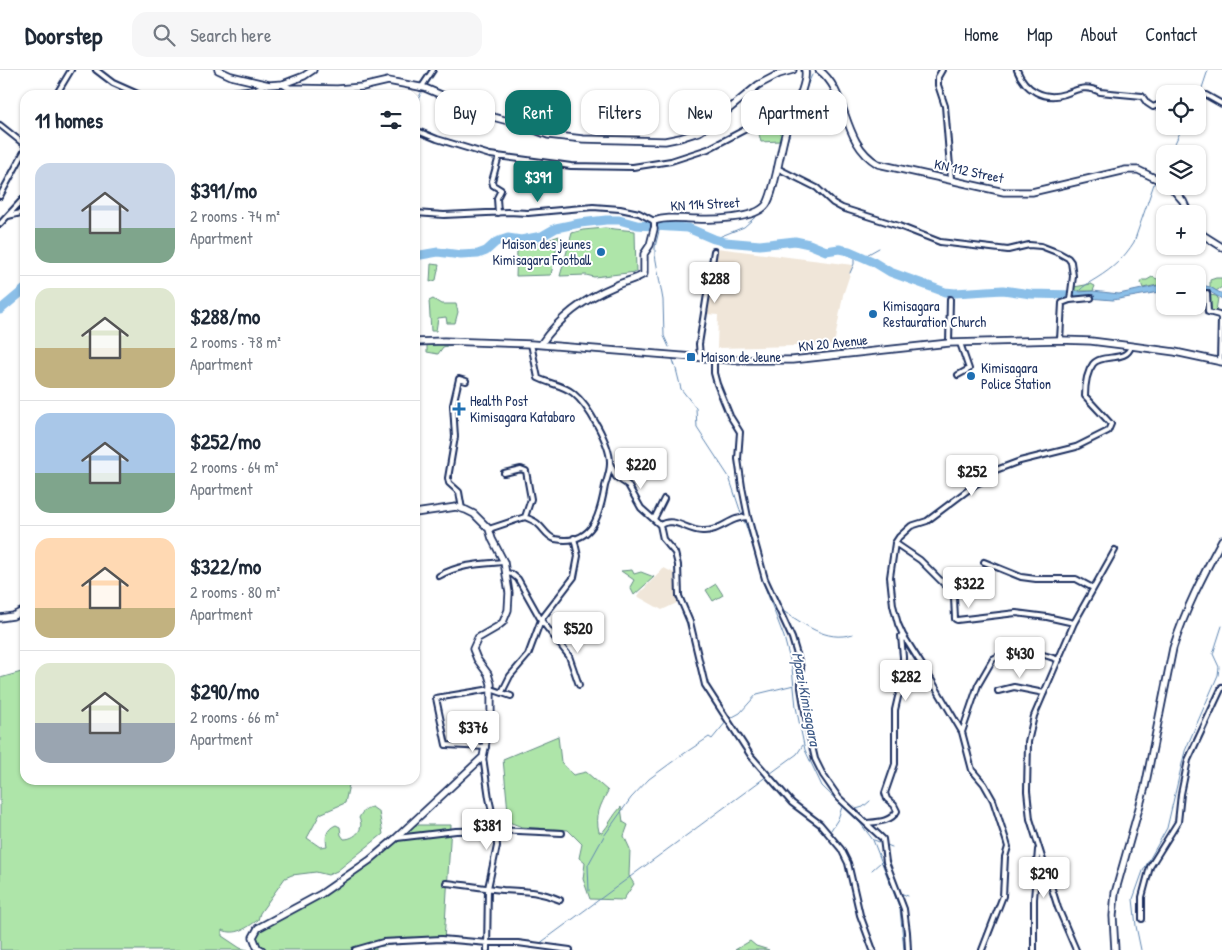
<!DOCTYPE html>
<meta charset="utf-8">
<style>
:root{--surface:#fff;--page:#f6f6f7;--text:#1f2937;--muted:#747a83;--line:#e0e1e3;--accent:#0f766e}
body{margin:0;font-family:"Patrick Hand",sans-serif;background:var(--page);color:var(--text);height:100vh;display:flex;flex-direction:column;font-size:19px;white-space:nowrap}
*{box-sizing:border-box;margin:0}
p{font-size:16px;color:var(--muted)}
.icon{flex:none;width:28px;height:28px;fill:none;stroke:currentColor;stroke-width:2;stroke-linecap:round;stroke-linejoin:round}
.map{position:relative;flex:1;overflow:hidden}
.drawer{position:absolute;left:20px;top:20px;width:400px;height:695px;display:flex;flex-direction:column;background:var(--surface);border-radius:15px;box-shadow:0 1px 4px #0004}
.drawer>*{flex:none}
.guide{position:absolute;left:435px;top:20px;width:475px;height:45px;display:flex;gap:10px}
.tools{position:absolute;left:1156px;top:15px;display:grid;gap:10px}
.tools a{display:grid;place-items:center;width:50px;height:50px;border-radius:10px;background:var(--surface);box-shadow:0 1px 4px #0004;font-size:25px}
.price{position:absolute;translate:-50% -42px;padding:0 11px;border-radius:5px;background:#fff;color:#222;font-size:16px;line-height:32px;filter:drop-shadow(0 1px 2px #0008)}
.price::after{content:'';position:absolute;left:50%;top:30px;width:15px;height:11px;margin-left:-8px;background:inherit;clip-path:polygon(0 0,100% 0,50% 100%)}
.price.active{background:var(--accent);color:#fff}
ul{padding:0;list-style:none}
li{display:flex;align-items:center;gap:15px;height:125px;padding:0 15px}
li+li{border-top:1px solid var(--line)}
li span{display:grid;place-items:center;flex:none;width:140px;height:100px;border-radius:15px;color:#555}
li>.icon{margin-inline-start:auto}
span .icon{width:60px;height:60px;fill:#fffc;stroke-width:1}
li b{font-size:21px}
h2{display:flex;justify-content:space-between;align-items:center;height:60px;padding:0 15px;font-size:21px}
.chip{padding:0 18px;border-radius:15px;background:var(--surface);box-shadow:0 1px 4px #0004;font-size:18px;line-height:45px}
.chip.active{background:var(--accent);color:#fff}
header{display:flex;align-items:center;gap:30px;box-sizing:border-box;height:70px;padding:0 25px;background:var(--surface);border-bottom:1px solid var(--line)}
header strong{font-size:24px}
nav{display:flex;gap:28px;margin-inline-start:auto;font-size:18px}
.search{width:350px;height:45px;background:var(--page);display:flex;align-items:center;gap:12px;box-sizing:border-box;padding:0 18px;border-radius:15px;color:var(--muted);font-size:19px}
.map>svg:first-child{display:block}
.built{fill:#f0e6d9}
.green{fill:#aee5a9;stroke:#648a84}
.water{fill:#8bbfe8;stroke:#5e85b1}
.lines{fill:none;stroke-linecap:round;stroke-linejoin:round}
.stream{stroke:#5e85b1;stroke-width:1}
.river{stroke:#8bbfe8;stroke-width:9}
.street-casing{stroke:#1b2f5e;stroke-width:8}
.secondary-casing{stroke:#1b2f5e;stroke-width:9}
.street{stroke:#fff;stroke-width:4}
.secondary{stroke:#fff;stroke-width:5.5}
.poi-dot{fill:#1f6fb2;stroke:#fff;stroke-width:2}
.labels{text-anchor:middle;stroke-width:4;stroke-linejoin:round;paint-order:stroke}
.street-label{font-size:14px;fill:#1b2f5e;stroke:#fff}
.poi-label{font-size:14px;fill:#1b2f5e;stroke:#fff;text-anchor:start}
.water-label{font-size:15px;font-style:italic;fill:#3d5a87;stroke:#fff}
</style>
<header>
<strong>Doorstep</strong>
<div class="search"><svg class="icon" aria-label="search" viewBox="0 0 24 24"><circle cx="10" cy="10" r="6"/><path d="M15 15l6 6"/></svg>Search here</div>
<nav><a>Home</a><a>Map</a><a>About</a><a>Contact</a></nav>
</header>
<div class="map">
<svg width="1222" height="880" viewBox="0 0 1222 880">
<rect width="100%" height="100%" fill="#fff"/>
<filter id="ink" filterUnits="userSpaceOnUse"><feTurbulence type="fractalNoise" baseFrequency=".02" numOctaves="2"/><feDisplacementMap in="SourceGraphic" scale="10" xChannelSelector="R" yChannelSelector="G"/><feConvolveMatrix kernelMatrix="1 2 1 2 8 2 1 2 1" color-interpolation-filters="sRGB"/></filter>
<g filter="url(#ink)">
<path class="built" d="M717,178L853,195L843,225L834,275L717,278L718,245L706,244Z
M664,498L674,503L677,533L662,540L637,526Z"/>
<path class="green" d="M765,24L772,31H778L776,44L772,45L769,58L784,62L780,71L761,72C758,61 758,53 748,50L758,41L756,37Z
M605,158L635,161L636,202L594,207L586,205L560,206L572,163L583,160Z
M559,166L551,205L516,206L517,181Z
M431,194L439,195L436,210L430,212Z
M1152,207L1160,210L1158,215L1143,218L1141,213L1143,210H1147Z
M1216,208H1222V217L1216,221L1210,217V210Z
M1091,214L1095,216L1093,221H1073L1074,217Z
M1210,225L1216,226L1218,228L1216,241L1209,240Z
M433,229L441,234H456L458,242L455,253H447L446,247L438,248L436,261H431L429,231Z
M427,272H450L451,275L443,277L438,284L427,282Z
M632,500L634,504L641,502L654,507L634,525L630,517L634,510L621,501Z
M716,514L723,525L713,531L706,520Z
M25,601V710H350L345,733L320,744L307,768L320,777L327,776C325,767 326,759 336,755L340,757L341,765L344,769C355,769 365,759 359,748C362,742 365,738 372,737L379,742L383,764L337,801L328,805L316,802L292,805L285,808L260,843L258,850C246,858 237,866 222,860V866L240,878L248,880H0V608Z
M558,666L561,692L573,705L586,702L608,721C600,736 595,745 599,762L602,763C609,755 613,745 621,737L623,752L628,755L624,766L630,779L629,806L634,814L623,830L590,829L583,809L585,793L579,788L582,774L568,760L522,757L509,752L503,689Z
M411,755H451L444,871H421L376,877V880H265L259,876L255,865L257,861L335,818Z
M750,871L756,876L769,880H735Z"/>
<path class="water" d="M1165,214V221L1113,230L1076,227L1078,222L1093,221L1119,224Z
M1198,214L1210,217L1222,224V229L1210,222L1198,219Z"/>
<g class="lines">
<path class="stream" d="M805,20L812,5
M1201,21L1208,0
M1198,29V28
M415,37L421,23
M783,84L800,33
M1170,84L1183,56
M1158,105L1165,92
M770,132L774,124
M660,157L655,177V185L663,230L664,266L669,277
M714,169L744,157L761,142
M863,187L879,178
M850,203L854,194V183
M1076,225C1081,217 1089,213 1097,208C1113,198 1124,188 1134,172L1155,111
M672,287L676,299L681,319L696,338L697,358L729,407L741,443
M716,306L717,297
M744,450L753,477L763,512L784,567L792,598L796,637L805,680L822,716L861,754L873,770L900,839L904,880
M781,540C804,553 825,573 853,564
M729,649L740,643L757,624L794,615
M853,740L863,737L870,731
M831,760L838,749L842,737
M874,770L892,777
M872,800L881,792
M589,821L588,795L604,766L631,728L649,709L679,687L709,667L712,669L726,652
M900,823L908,826
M539,874L786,692L797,684L803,675
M1141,880L1136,856L1133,829L1143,801L1167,758L1185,681L1218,605L1219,597L1213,584L1222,556"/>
<path class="river" d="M415,186L438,182L461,185L478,184L486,181L496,172L508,168L521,170L542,166L556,158L580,153L606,150H619L637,155L688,158L714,169L725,172L760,175L795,171L809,174L826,181L839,179L849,181L872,191L890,202L945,222L955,223L1003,220L1031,224L1076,225
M0,240L25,219"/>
<g class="street-casing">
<path id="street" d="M96,0L113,13L140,25
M942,0L938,7V15L945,36L951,109
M1017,0C1025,20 1044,31 1065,24C1078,19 1086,15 1100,22L1142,26L1147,33L1153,37L1165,32
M421,18L433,0
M1183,24H1195
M1198,24L1206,25L1222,34
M56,25L71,0
M207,25L256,19L264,15
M0,55L25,75
M415,60L437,69L490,85L571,96L633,97L671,91L708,79L750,57L779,35L796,33
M777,98L817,118L833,133L842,138L899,156L940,172L1008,180L1029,175L1041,176L1059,183L1068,188L1071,192L1073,206L1070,230
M0,126L25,80
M415,143L444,145L508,142L528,143L593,137L620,139L639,143L654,151V159
M498,143L497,128L501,120L493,115L492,111L499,86
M8,146L25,142
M0,154L25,127
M1207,223L1208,242L1219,245L1221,248L1220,292
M1060,270L1062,233L1070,230L1091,228
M949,273L950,229
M700,287L699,274L714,181
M714,288V303L717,314L730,346L740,362L738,389L742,417L748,447L765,509L792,568L801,598V618L808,659L815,689L823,705L839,728L883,769L886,792L904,839L907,862L908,880
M958,305L969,299L960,273
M610,393L616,407L628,415L641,438L660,455L663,469L675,483L678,495L679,526L690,552L705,615L751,686L792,733L820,754L841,779L848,793L860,845L873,880
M504,403L521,399L526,401L531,429L525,447
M462,439L459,422L449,413L448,408L455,367L453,335L459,309L466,311
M654,449L664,429
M660,455C674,446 687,461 702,461C715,462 725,453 736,449C740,448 744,447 748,447
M489,459L525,447C529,449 535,451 538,454C544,459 547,467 555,469C593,476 600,445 605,416C607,409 610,401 610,394C611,375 588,335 573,323C563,315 550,314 538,308L531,274
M895,473L920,490L953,523L954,527L955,549L957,550L1016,543L1047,547L1074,553
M984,492L1021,507L1036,509H1076L1093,518
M506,503L512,504L518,509L541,550L569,586L579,615
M439,506C460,494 481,494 504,492
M998,621L1014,617L1044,623
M502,622L510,606L528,585L541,550L574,507L578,486L574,468
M962,662L978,615L993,589C1014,576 1038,582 1059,590
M486,677L446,675L436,628L491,619L511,626
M483,687L489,728L496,760L497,776L488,818L487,880
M866,753C877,752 891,752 897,741L894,735L887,729L885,723L895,694V640L898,627L903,615V587L901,566L903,565
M397,768L456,761L496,760L562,763
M446,813C465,815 484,818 503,820C525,821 539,821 560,830
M1142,849V827L1150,797L1178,752L1181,724L1188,690L1222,617
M355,880L383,872L441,869L488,873H518L570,880
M982,880L1003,826L1005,787L1008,777L1006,770L993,730L984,714L972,700L962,662L932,611L903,565L898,554L893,535L890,507L895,473L899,467L911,456L927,451L976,414L987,409L996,400L1020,391L1076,377L1108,361L1111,354L1085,326C1085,316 1087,302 1093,294C1102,283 1127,293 1131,276
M1034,880V829L1038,780
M1076,880L1058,838L1030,749L1027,721L1028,672L1034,646L1074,553L1115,480"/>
</g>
<g class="secondary-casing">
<path id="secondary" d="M218,0L231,6L269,15L283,14L304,6L313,0
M819,0C849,22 841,73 878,94L1004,122H1032L1126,100H1138L1165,113
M283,14L289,18L337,19L362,17L388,11L425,18L493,47L519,54L548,65L583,69L665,71L680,68L699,62L711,54L758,15L779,4L793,0
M1170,116L1183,131L1189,144
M654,151C667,146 682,149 696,149C712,150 755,149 766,135C774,125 781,77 786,61C790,46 808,15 805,0
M1198,157L1203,165L1222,177
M415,272L444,271L531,274L731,290H792L949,273L1060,270L1091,271L1131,276L1175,282L1222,292
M541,274C559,248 586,228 615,216C624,211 635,210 644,204V184L650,175L654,159
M0,548L13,546L25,540
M262,880L257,877L253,867L258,858L321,824L370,790L396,768L483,687L491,646V614L488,604L477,589L473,579L478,568L497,557L503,552L508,540L509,523L504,492L492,469L489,459L474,444L466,440L456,437L415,443
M1115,880L1113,846L1115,823L1145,717L1173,578C1185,540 1203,505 1222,470"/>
</g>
<use href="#street" class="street"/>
<use href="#secondary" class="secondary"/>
</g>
</g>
<g class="poi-dot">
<circle cx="601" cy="182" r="5"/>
<circle cx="873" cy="244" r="5"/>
<rect x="686" y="282" width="10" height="10" rx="2.5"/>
<circle cx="971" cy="306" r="5"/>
<path d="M456.5 331.5h5v5h5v5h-5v5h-5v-5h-5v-5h5z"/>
</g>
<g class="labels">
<g class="street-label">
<text transform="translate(969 101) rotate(12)" y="5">KN 112 Street</text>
<text transform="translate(705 134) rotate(-3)" y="5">KN 114 Street</text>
<text transform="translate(833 273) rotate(-6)" y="5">KN 20 Avenue</text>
</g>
<g class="poi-label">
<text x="591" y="179" text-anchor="end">Maison des jeunes<tspan x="591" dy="16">Kimisagara Football</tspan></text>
<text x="883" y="241">Kimisagara<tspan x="883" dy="16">Restauration Church</tspan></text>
<text x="701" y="292">Maison de Jeune</text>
<text x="981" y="303">Kimisagara<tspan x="981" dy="16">Police Station</tspan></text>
<text x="470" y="336">Health Post<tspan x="470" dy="16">Kimisagara Katabaro</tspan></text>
</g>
<g class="water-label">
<text transform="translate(806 629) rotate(79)" y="5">Mpazi Kimisagara</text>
</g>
</g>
</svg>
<div class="tools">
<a><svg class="icon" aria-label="locate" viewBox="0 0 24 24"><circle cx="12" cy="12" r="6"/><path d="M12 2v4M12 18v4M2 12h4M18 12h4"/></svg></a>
<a><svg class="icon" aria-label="layers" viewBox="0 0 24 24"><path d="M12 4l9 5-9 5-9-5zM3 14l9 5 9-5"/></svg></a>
<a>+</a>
<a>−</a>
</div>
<b class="price active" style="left:538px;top:133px">$391</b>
<b class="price" style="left:715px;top:234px">$288</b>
<b class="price" style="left:641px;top:420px">$220</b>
<b class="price" style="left:972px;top:427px">$252</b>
<b class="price" style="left:969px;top:539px">$322</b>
<b class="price" style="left:578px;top:584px">$520</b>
<b class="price" style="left:1020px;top:609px">$430</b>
<b class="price" style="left:906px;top:632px">$282</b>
<b class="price" style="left:473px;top:683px">$376</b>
<b class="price" style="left:487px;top:781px">$381</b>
<b class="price" style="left:1044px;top:829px">$290</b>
<div class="guide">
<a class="chip">Buy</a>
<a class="chip active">Rent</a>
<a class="chip">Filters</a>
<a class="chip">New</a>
<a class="chip">Apartment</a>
</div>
<section class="drawer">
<h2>11 homes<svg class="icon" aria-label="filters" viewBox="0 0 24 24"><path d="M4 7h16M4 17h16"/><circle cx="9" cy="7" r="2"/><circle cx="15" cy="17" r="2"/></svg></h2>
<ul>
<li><span style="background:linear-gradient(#c9d6e8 65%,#7fa58c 0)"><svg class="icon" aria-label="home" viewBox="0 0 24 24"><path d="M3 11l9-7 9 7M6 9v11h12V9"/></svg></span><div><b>$391/mo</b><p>2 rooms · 74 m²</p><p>Apartment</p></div></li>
<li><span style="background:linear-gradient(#dfe7d0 60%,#c2b280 0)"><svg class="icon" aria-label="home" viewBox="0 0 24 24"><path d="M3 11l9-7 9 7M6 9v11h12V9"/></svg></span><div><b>$288/mo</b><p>2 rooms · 78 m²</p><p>Apartment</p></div></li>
<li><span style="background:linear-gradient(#a9c7e8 60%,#7fa58c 0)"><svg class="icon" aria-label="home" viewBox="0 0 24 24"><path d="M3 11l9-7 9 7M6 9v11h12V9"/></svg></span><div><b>$252/mo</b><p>2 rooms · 64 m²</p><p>Apartment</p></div></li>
<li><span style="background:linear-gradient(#ffd9b3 70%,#c2b280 0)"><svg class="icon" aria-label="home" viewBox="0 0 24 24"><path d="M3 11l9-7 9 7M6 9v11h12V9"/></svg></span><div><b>$322/mo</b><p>2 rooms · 80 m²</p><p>Apartment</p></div></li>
<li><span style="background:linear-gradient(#dfe7d0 60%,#9aa5b1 0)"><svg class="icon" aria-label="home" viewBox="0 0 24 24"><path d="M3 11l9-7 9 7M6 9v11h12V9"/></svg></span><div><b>$290/mo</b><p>2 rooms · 66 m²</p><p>Apartment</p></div></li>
</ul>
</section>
</div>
